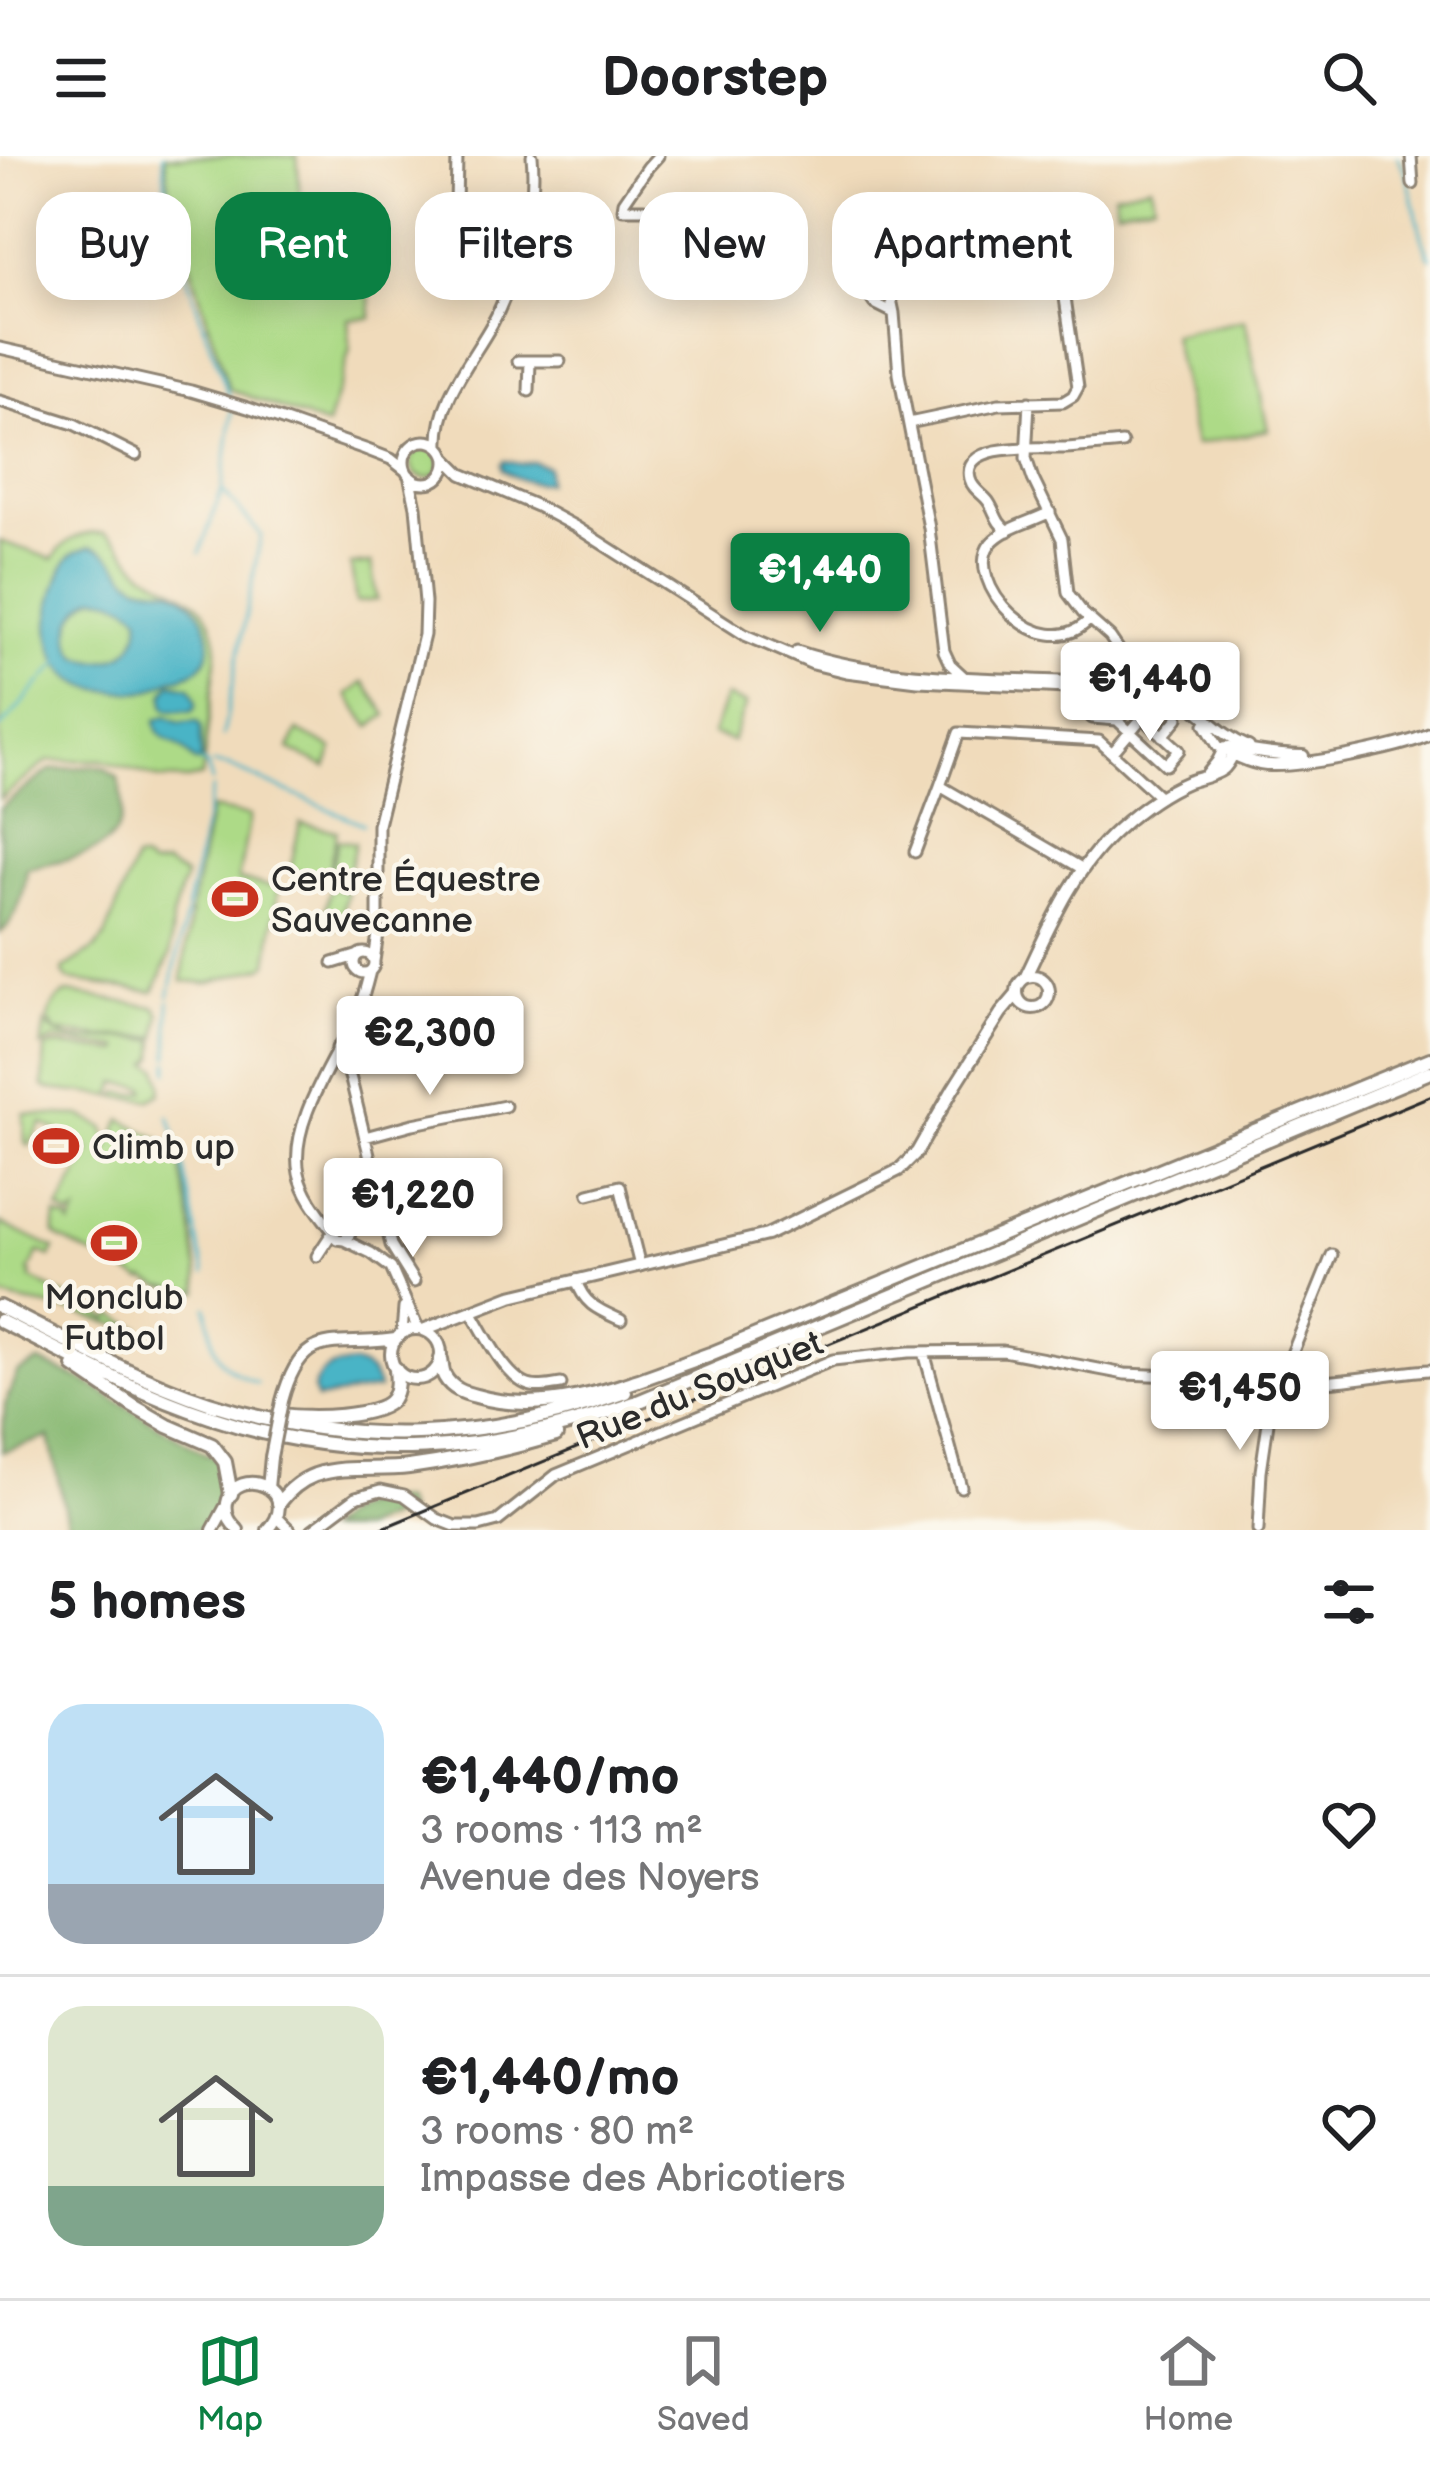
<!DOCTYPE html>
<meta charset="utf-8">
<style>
:root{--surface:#fff;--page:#f2f2f2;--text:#202124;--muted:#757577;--line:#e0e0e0;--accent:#0b8043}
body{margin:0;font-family:"Balsamiq Sans",sans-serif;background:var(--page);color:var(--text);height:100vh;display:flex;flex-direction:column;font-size:45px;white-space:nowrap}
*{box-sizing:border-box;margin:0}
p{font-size:39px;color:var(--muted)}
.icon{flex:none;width:66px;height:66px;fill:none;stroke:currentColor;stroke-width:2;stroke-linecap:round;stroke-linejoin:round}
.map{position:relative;height:1374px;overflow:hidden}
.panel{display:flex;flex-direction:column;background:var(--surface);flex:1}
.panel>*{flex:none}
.top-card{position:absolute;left:36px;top:36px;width:1359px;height:108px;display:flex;gap:24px}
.price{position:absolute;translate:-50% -102px;padding:0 27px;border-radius:12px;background:#fff;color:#222;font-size:39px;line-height:78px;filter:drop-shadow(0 3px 6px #0008)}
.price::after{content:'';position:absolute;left:50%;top:72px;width:36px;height:27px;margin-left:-18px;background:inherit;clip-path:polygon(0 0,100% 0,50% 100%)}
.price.current{background:var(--accent);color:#fff}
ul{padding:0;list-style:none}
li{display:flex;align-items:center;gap:36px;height:300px;padding:0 48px}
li+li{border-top:3px solid var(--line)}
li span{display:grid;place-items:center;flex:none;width:336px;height:240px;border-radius:36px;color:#555}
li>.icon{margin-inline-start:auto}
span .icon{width:144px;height:144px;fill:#fffc;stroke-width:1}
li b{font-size:51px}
h2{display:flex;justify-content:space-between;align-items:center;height:144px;padding:0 48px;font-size:51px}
.pill{padding:0 42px;border-radius:36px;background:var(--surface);box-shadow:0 6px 30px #0003;font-size:42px;line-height:108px}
.pill.current{background:var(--accent);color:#fff}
header{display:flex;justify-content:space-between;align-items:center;height:156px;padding:0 48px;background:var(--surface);font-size:54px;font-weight:700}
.tabs{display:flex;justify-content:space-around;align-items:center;height:168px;border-top:3px solid var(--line);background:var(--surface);font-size:33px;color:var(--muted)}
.tabs a{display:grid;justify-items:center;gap:6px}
.tabs .current{color:var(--accent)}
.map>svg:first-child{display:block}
.green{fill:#adda87;stroke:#6c8259;stroke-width:3}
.forest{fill:#8aba74;stroke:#5a7250;stroke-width:3}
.water{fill:#49b4c6;stroke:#3a7078;stroke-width:3;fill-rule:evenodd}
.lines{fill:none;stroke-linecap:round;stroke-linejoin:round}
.stream{stroke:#49b4c6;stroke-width:3}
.minor-casing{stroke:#8e8373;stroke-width:15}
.major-casing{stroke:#8e8373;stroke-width:16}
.highway-casing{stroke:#8e8373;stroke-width:18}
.minor{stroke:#fff;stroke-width:9}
.major{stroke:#fff;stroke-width:10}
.highway{stroke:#fff;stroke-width:12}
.rail{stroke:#2b2b2b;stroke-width:3}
.major-bridge-casing{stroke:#8e8373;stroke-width:16;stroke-linecap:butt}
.major-bridge{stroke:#fff;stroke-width:10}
.labels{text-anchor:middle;stroke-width:9;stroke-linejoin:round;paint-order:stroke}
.poi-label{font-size:36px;fill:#2b2b2b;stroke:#fbf7ec;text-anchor:start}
.street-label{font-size:36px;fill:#2b2b2b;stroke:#fbf7ec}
</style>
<header><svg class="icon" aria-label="menu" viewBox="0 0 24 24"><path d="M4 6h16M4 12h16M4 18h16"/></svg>Doorstep<svg class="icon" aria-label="search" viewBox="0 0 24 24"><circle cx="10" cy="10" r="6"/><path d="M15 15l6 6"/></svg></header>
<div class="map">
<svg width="1430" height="1374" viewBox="0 0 1430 1374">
<rect width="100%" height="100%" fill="#fbf7ec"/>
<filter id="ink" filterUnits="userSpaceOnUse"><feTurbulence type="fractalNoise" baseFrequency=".00833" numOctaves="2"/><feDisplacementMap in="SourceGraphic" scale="24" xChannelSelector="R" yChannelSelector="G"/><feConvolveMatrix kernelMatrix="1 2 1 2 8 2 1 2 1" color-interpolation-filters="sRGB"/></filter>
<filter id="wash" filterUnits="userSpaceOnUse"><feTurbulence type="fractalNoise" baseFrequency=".004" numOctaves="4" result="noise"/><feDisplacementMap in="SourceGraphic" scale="48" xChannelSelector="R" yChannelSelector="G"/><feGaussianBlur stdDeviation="2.7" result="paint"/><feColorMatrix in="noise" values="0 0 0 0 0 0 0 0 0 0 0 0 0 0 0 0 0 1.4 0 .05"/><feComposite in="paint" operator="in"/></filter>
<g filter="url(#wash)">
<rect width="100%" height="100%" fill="#f0dbbb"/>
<path class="green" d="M165,0H297L306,115H326L370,142L371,162L348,163L350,193L327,270L229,233L171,48Z
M1151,29L1154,46L1117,53L1114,37Z
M1245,164L1268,274L1195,289L1172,179Z
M411 307a15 15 0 1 1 30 0a15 15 0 1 1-30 0Z
M105,377C127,389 129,406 145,416C184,440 213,442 217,494L202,621L188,624L161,623L102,604L48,605L0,643V385L53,403C65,382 82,376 105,377Z
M371,407L377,444L356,446L351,409Z
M364,526L387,559L370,571L347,539Z
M726,541L746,548L732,585L712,578Z
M298,575L333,593L326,611L289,593Z
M211,653L250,660L238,724L278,732L268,807L263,811L207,827L182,825L191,754Z
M300,667L337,675L327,722L290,714Z
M338,684L355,687L347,724L330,720Z
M135,704H142L151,711L165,709L185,720L172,762L170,799L154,836L68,824L63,817L64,813L96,792L105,781Z
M330,732L347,736L339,772L322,768Z
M68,837L156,851L160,859L157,881H103L56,876L48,864C49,854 58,840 68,837Z
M45,867C62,892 101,881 127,882C137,882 146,884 156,884L155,901L149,908L158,912L162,927L161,937L150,944L115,941L120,936L137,938L146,935L145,931L117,927L112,940L49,933L43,930L45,892L54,889L119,896L120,892L53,884L41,890Z
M24,958L81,960L105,972L108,986L103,1001L122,963L176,992C188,1040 197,1087 199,1136L161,1131L145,1123L143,1125L59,1082L54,1077L56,1060L68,1064L71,1069L77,1057L70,1061L59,1054L90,995L81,987L42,967L29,990L25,987Z
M0,1067L55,1093L51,1101L39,1096L29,1115L32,1117L30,1122L109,1163L113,1159L142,1173C112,1170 86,1159 57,1152C36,1147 21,1148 0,1139Z"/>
<path class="forest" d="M92,610L105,612L118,622C138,697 84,699 27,712C25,733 18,764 0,777V652L50,614Z
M39,1206L84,1225L204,1297L216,1301C232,1330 226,1348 207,1374H69L49,1281L2,1296L5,1248L17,1217Z
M376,1344L402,1345L407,1355L362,1374H325L349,1355Z"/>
<path class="water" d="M505,305L520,308L534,306L548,311L547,326C531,329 516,323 503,314L502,308Z
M90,391C119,397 118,419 140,429C151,433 164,430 175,435C204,447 226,496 193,516C186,521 175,521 168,525C148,538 139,536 116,535C102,534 84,532 73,523C45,500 45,461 56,430C60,419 64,405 73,398C77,395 86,393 90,391ZM95,441C114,441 125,447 139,459C143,496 111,513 79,501C61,483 72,451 95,441Z
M171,527L190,531C195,540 200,546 193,555L170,554L165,551L164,538Z
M166,560L180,566L197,565L201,570V606H195C191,602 188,597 183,593C170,582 157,585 156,564Z
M354,1208C369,1212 373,1218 379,1233L317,1243L313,1234C319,1213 332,1209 354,1208Z"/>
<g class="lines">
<path class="stream" d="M163,0C166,82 203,164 229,241
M1397,0C1416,30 1414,70 1430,102
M222,334L261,379L223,580
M200,397L222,334L232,254
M45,522L60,506
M13,558L42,525
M0,572L11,561
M201,606L207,609L212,626
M214,608L228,610L363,668
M169,840L212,633
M169,900V845
M169,906V916
M169,960L176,978
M179,986L205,1118
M207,1151C214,1194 213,1210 257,1227"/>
</g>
</g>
<g filter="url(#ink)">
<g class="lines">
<g class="minor-casing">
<path id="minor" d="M457,0L456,51L460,62L496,76L507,85
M1411,0L1413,28
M644,53H623L624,46L648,11L658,0
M506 81a8 8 0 1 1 16 0a8 8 0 1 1-16 0Z
M522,82C531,53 535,30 532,0
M887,124L894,157L899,218L929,372L944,495L950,508L963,520
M887,124H871L867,137L874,147L894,157
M0,192L191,235L248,252L365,293L391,303L405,314
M518,205H560
M529,235L530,205
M0,245L74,268L136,299
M1029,246L1026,302L1033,323L1062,383L1068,437L1083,457L1110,481L1126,505
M909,267L999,248L1063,246L1073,240L1078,231L1064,135L1058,125L1038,47
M404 306a21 21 0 1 1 42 0a21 21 0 1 1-42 0Z
M439,290C437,244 471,206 492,168C506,143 515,113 521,85
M446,302L462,318L537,350L576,371L745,479L813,508L846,516L918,525L1067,532L1115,530
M1050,356C1032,366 1005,371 991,387C961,423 1041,515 1090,463
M1008,375C995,366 996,356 988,345C982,337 973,334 970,323C960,284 1044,293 1065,292C1084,291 1103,289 1122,287
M797,495C886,525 986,521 1078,526L1091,523L1111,513
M1137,518L1132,530C1122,535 1114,532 1110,522L1113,509L1121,505L1130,507C1147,527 1165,530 1185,545C1207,561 1223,580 1249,591
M1092,562L1117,564L1166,609L1179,594L1124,544L1094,543
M1205,568L1218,590L1229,595
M1163,580L1178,562
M1113,596L1153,549
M915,696L940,630
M1083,713L940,630L959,577L1099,585L1160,641
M354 807a10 10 0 1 1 20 0a10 10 0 1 1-20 0Z
M374,805L378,778V669L424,479L425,446L416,351L409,319
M333,807L356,800
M362,847L381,853L416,850L432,880
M337,892L345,904L351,924L391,1089L414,1126
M365,981L413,968L505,950
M589,1038L620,1030L640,1110
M386,1066L439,1051
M332,1074C318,1056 304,1039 299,1017C288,964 340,897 359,851C364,840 367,827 370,815
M344,1084L371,1097L391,1112L418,1173
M317,1100L332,1077L334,1069L343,1065L350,1070V1078L344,1084L337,1083L332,1077
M576,1124C584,1149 599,1154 621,1164
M471,1155C484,1176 507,1226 532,1230C541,1232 552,1229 561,1228
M402,1177L404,1152
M924,1196L961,1331
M1281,1225L1332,1099
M278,1362L290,1374
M312,1374L356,1341L381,1334L404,1339L437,1363L455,1370H479L498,1365L556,1319L833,1204L909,1196L1003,1195L1125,1218L1319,1226C1357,1225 1393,1216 1430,1214
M1258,1374L1261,1315L1274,1225"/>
</g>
<g class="major-casing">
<path id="major" d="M1207,619L1218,605L1224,593L1229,591C1254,596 1277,600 1303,600
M1017 836a16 16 0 1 1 32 0a16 16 0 1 1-32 0Z
M1025,822C1050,770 1074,712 1118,673C1139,654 1162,637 1188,626C1199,622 1214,620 1223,613C1228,609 1230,604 1233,598C1241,602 1251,606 1260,608C1290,614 1401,592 1430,578
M391 1198a25 25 0 1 1 50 0a25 25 0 1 1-50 0Z
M423,1174L511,1140L767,1079L899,1014L917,996L953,933L1001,857L1017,838
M282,1245C303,1167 334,1193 396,1183
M268,1332L271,1301
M213,1374L225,1352
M238,1374C230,1366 225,1359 227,1347C236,1306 305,1334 268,1374"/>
</g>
<g class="highway-casing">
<path id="highway" d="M0,1151C68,1185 137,1223 209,1247C348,1292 489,1286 625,1236
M0,1165C68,1199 137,1237 210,1261C355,1310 493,1298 635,1247L1430,916
M441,1203C442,1209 442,1216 445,1221C452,1233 464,1237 476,1240C554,1263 637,1224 710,1198L1430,903
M74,1210L133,1250L168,1270L212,1289L225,1306L231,1338
M284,1259C306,1263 379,1262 392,1243C398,1234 397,1223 396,1213
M279,1347C289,1334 299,1325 315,1319C345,1309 378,1315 409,1311C459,1304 508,1293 556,1279"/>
</g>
<use href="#minor" class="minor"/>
<use href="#major" class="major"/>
<use href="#highway" class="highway"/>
<path class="rail" d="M378,1374L1430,940"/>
<g class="major-bridge-casing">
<path id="major-bridge" d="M271,1301L282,1245"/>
</g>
<use href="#major-bridge" class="major-bridge"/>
</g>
</g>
<defs>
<g id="stadium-bare" transform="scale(3.6)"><path d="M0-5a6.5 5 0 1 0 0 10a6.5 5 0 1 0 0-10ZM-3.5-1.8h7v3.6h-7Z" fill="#c8321e" stroke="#fbf7ec" stroke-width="2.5" paint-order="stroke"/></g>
</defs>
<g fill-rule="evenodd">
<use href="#stadium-bare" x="235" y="743"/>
<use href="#stadium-bare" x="56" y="990"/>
<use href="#stadium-bare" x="114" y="1087"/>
</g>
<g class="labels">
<g class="poi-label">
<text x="271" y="735">Centre Équestre<tspan x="271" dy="41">Sauvecanne</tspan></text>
<text x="92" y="1003">Climb up</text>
<text x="114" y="1153" text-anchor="middle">Monclub<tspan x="114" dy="41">Futbol</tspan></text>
</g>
<g class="street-label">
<text transform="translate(699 1233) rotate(-22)" y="13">Rue du Souquet</text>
</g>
</g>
</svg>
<b class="price current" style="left:820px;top:479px">€1,440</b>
<b class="price" style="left:1150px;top:588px">€1,440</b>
<b class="price" style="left:430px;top:942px">€2,300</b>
<b class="price" style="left:413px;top:1104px">€1,220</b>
<b class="price" style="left:1240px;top:1297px">€1,450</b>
<div class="top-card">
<a class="pill">Buy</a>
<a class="pill current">Rent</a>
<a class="pill">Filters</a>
<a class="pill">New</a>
<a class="pill">Apartment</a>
</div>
</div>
<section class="panel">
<h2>5 homes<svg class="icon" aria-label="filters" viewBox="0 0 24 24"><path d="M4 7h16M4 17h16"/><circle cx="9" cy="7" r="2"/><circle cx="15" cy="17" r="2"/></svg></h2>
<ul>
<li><span style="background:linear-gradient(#bfe0f5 75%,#9aa5b1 0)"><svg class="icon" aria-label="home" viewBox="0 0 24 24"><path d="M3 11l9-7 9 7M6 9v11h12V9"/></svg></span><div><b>€1,440/mo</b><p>3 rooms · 113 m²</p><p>Avenue des Noyers</p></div><svg class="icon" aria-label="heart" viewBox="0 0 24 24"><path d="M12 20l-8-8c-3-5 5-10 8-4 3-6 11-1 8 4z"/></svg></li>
<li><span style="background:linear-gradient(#dfe7d0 75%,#7fa58c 0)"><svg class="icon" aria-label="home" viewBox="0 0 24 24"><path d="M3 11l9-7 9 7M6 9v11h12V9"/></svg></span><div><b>€1,440/mo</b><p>3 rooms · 80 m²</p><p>Impasse des Abricotiers</p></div><svg class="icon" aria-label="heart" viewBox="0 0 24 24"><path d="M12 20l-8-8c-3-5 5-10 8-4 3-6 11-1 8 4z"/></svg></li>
</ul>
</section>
<nav class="tabs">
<a class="current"><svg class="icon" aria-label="map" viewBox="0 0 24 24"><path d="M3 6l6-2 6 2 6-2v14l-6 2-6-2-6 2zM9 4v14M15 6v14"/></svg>Map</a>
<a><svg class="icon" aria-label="saved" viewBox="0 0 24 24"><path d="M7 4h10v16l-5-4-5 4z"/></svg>Saved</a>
<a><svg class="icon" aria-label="home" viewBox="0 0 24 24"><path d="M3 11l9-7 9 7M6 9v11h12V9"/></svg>Home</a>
</nav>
